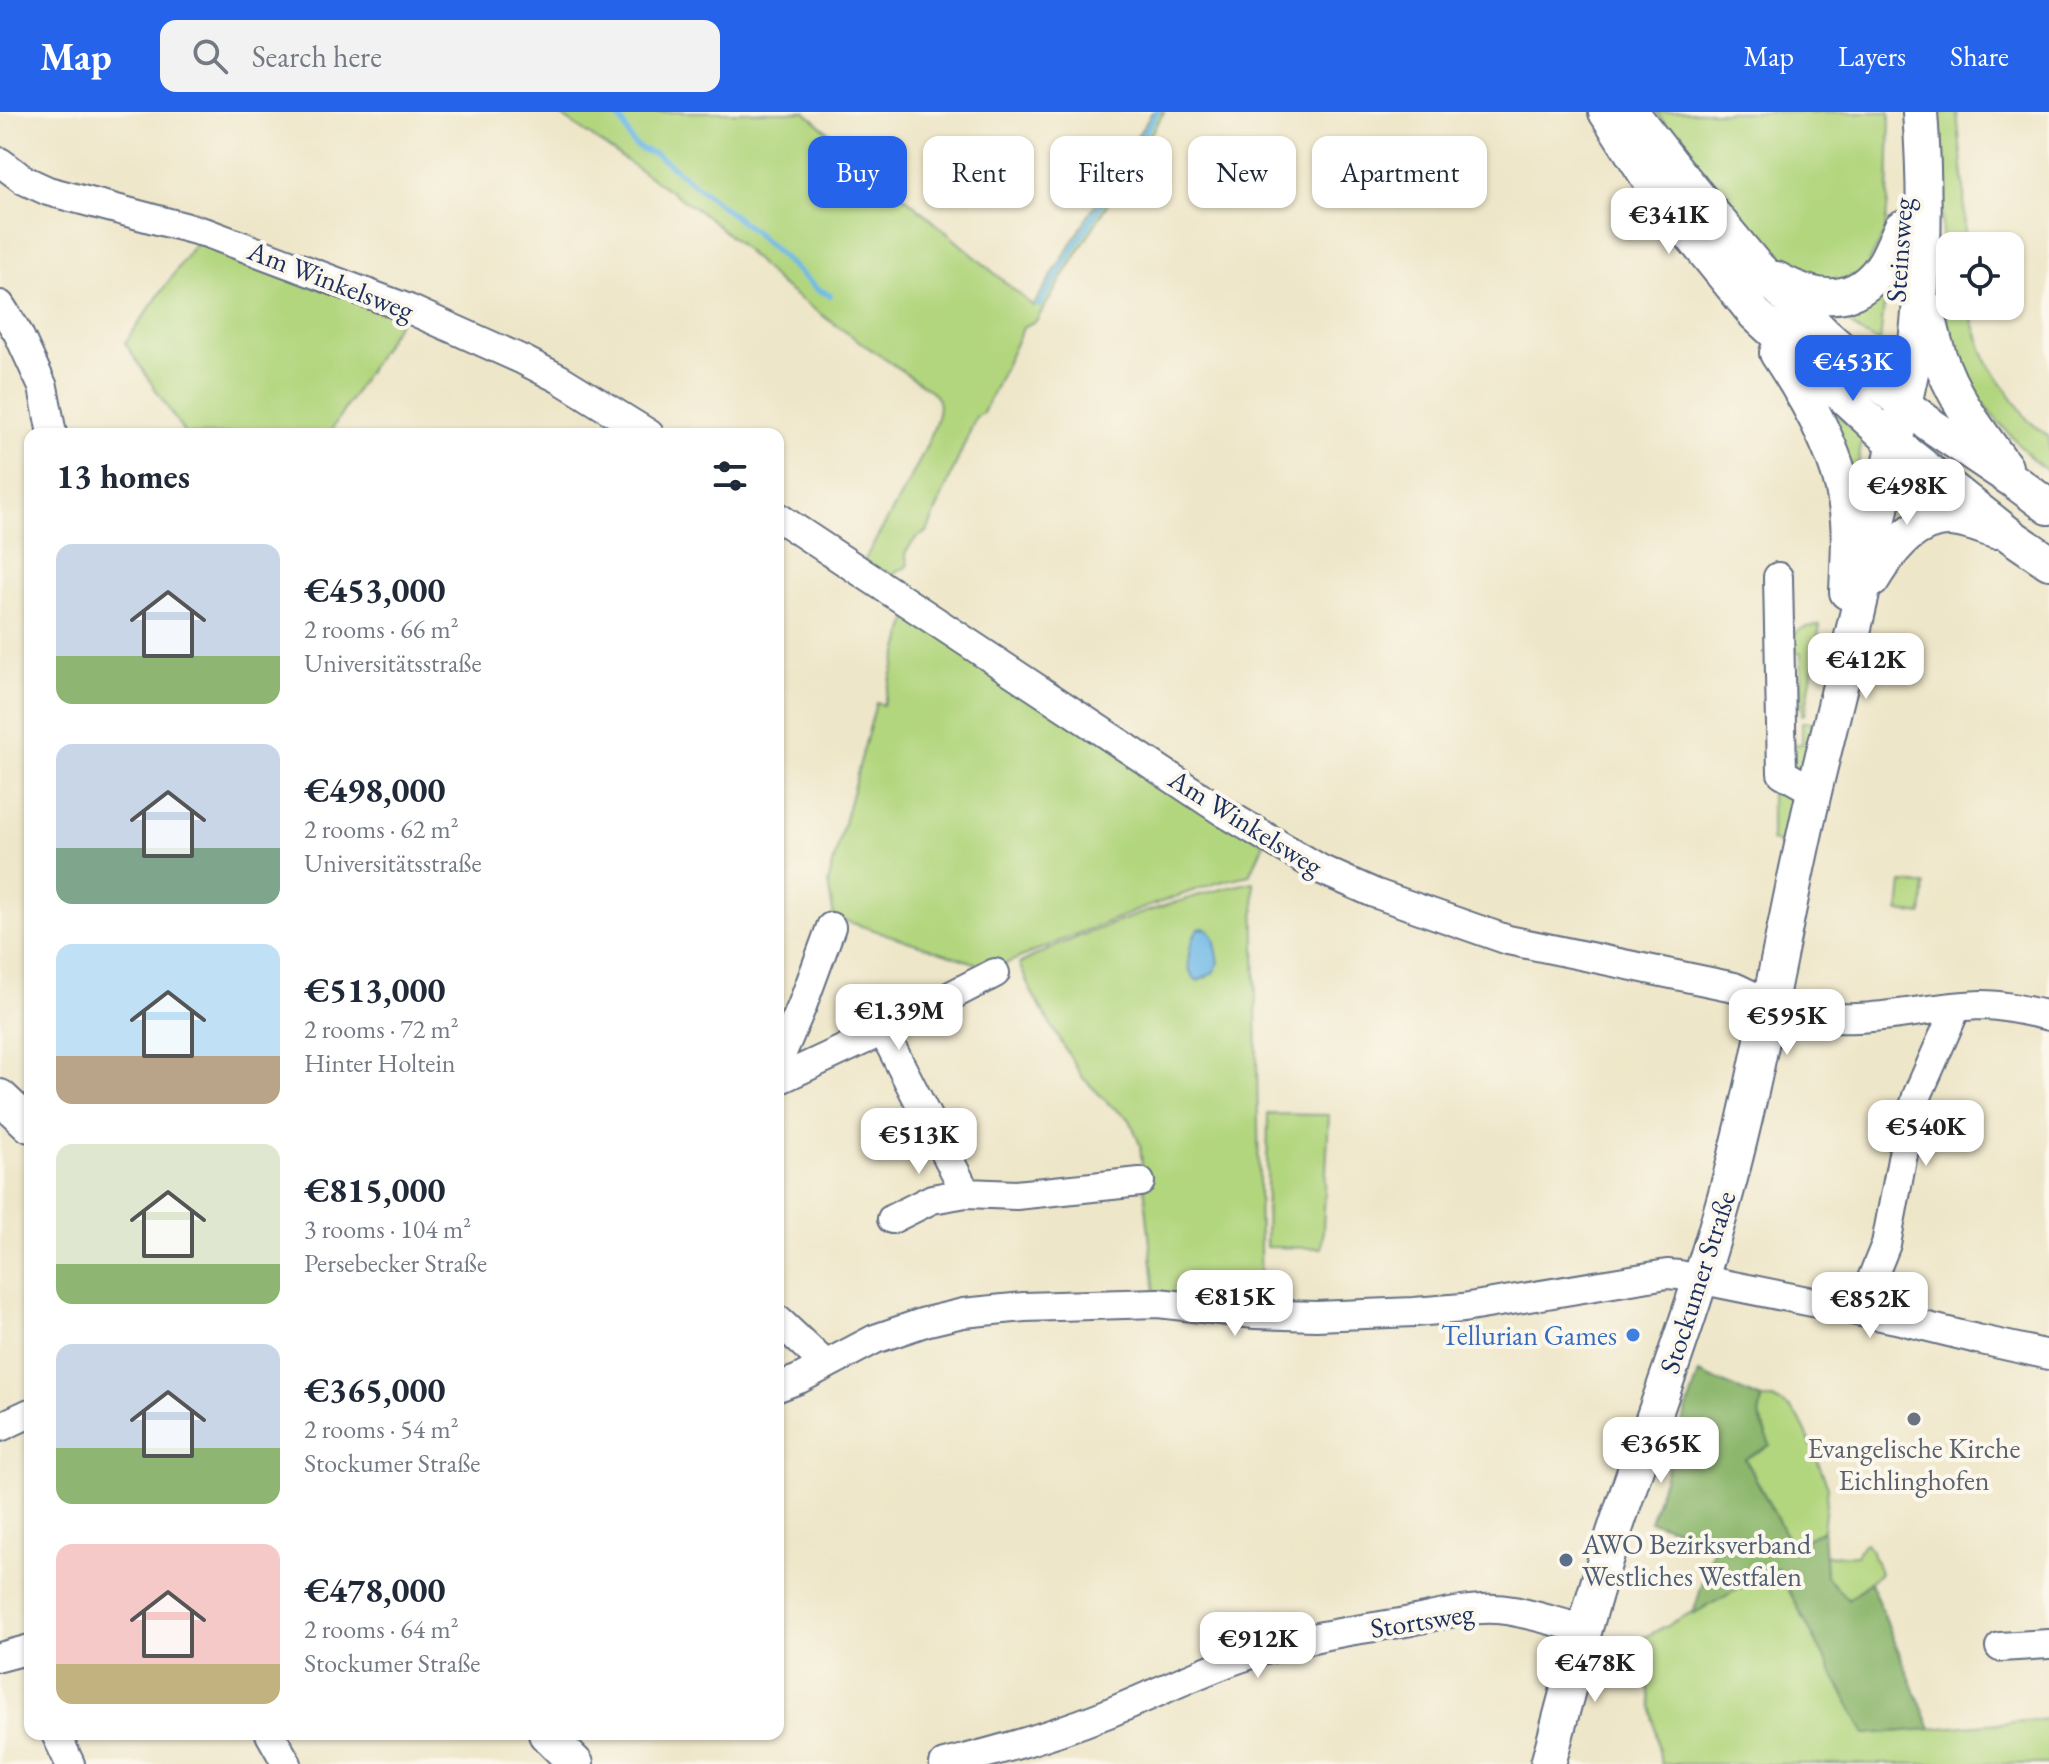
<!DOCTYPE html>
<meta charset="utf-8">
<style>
:root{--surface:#fff;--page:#f2f2f3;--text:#1f2937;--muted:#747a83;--accent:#2563eb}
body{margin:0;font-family:"EB Garamond",serif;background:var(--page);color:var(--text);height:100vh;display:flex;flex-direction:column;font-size:30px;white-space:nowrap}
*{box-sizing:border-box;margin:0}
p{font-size:26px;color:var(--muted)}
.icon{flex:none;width:44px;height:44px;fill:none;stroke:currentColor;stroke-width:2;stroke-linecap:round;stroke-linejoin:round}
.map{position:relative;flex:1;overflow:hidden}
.drawer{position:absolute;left:24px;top:316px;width:760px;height:1312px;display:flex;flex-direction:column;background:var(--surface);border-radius:16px;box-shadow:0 2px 6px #0004}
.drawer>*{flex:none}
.guide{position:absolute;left:808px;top:24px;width:760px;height:72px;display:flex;gap:16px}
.fabs{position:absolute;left:1936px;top:120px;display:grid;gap:16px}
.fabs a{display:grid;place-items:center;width:88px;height:88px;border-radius:16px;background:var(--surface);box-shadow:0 2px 6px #0004;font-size:40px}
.price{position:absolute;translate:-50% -68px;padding:0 18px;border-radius:16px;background:#fff;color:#222;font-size:26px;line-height:52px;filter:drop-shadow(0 2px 4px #0008)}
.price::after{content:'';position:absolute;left:50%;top:48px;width:24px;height:18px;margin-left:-12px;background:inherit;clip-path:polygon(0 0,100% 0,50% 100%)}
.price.on{background:var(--accent);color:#fff}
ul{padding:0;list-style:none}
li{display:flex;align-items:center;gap:24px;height:200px;padding:0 32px}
li span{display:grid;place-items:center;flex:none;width:224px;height:160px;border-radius:16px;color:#555}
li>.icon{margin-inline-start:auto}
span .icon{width:96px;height:96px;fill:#fffc;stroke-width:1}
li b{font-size:34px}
h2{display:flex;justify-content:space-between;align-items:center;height:96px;padding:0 32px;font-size:34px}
.pill{padding:0 28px;border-radius:16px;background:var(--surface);box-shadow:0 2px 6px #0004;font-size:28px;line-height:72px}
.pill.on{background:var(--accent);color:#fff}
header{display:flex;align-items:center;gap:48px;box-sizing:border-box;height:112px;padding:0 40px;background:var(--accent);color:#fff}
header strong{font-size:38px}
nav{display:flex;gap:44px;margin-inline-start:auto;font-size:28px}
.search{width:560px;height:72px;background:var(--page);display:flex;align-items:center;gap:20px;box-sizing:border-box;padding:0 28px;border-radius:16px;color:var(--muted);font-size:30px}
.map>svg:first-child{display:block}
.green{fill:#b2d67e;stroke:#66826e;stroke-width:2;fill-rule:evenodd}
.forest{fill:#8db76d;stroke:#547366;stroke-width:2}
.water{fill:#6db8e6;stroke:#4474a2;stroke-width:2}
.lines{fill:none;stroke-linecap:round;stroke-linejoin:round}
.stream{stroke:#6db8e6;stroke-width:6}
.minor-casing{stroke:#656f83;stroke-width:32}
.major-casing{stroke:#656f83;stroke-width:38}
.minor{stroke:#fff;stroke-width:28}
.major{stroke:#fff;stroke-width:34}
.shop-dot{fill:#3f7fe0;stroke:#fbf7ec;stroke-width:3}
.worship-dot{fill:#6b7280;stroke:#fbf7ec;stroke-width:3}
.service-dot{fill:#5c6f8a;stroke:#fbf7ec;stroke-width:3}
.labels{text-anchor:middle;stroke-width:8;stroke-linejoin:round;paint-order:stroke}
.street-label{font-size:28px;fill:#1b2f5e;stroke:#fbf7ec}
.shop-label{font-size:28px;fill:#366cbe;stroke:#fbf7ec;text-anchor:end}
.worship-label{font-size:28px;fill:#5b616d;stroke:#fbf7ec}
.service-label{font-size:28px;fill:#4e5e75;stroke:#fbf7ec;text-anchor:start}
</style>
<header>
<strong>Map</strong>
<div class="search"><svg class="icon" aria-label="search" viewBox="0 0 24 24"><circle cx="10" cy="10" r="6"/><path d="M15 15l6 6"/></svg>Search here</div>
<nav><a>Map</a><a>Layers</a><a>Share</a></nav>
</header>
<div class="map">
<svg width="2049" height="1652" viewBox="0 0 2049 1652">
<rect width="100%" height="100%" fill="#fbf7ec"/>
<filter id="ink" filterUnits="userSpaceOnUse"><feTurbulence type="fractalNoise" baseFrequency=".0125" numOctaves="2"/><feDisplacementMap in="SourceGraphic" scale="16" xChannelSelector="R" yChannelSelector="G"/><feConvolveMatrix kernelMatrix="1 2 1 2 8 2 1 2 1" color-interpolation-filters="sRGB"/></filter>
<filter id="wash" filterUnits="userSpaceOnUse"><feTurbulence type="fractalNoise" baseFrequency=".006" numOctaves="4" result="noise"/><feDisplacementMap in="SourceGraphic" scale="32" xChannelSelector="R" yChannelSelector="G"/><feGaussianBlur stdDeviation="1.8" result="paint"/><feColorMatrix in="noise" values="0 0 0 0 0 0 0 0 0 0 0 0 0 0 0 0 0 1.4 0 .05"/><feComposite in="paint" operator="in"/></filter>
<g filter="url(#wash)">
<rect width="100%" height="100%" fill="#eee6c8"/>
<path class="green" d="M556,0H805L1033,194L1152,0H1164L1036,209L1024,214L983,301L976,305L927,420L916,426L905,441L908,452L905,456L898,458L890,468L864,449C878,422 947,313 938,289C938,287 932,280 931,279L830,209L781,173L741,134L709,106Z
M1656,0H1890L1888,89L1885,120L1865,159L1831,174L1795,164L1782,151L1726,89Z
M1935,0H1957L1964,74L1965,134H1950V194H1967L1987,250L2028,308L2049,325V360L2033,348L1981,291L1949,229L1943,170L1940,40Z
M200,125L405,200L329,322H185L125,231Z
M1887,165L1880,230C1863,225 1851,215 1841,200Z
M1816,284L1862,325L1858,356L1847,358Z
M910,499L1264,731L1250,763C1217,769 1187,781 1155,792C1100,812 1047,834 993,857L834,805L828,771L876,591L883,593Z
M1820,513L1805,602L1802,603L1801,541H1787C1793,518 1797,515 1820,513Z
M1802,610H1814L1802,658L1797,661L1788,633L1802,632Z
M1771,669L1774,670C1779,682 1789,680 1797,688L1794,705L1786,711L1782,729L1777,731L1771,729Z
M1254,770L1261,1195L1155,1182L1140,1033L1130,1008L1110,993L1082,965L1032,881L1019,852C1058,832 1098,816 1140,802C1178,789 1215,777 1254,770ZM1195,821L1207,865L1202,866L1193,863L1189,857Z
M1902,771L1925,773L1922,803L1899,800Z
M1268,1002L1329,1003L1322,1136L1266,1135Z
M1762,1287H1773L1790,1296L1799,1306L1806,1320L1828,1375L1823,1418L1792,1435L1745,1346L1770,1333L1759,1304Z
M1865,1431L1871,1437L1880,1461L1848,1488L1826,1464L1825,1444L1856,1443L1862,1433Z
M1777,1456L1865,1622L2049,1607V1652H1661L1643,1544L1635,1539L1637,1529Z"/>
<path class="forest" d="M1699,1261L1762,1287L1759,1304L1770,1333L1745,1347L1792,1435L1823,1418L1826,1464L1848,1488L1870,1470L1931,1617L1865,1622L1777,1456L1693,1502L1713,1437L1704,1425L1650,1409Z"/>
<path class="water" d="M1204,816L1209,818L1214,826L1219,850L1213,861L1198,869C1182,858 1189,833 1198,817Z"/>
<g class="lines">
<path class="stream" d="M614,0C636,22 620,33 656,42L757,122L817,177L830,183
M1039,193L1157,0"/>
</g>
</g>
<g filter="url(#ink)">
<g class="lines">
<g class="minor-casing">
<path id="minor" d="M0,50L24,68L48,79L207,121L409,197L523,248L560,267L649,322
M0,193L18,221L43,275L52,322
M778,405L1225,701L1322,758L1374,781L1508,828L1734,875C1755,884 1775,897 1797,902C1863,915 1917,895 1982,893C2004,893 2027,899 2049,904
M1778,465L1782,661L1814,679
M883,919L966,1081
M778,950L802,894L831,815
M778,968L883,919L995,861
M892,1107L932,1087L966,1081L1016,1083L1140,1070
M1859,1199L1886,1132L1907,1021L1917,984L1956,896
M778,1208L826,1253
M778,1275L799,1267L875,1227L925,1210L963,1201L1024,1195L1158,1191L1255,1202L1316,1204L1414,1200L1463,1196L1667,1162L1679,1163L1896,1207L1977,1227L2049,1243
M0,1315L30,1301
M2000,1535L2049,1532
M0,1545L30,1537
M56,1622L70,1652
M270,1622L287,1652
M944,1652C999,1639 1053,1623 1106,1602C1151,1584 1194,1562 1240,1546C1291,1528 1346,1519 1400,1511C1428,1506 1467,1495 1496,1497C1522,1498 1557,1511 1584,1517"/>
</g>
<g class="major-casing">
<path id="major" d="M1606,0L1662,87L1755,202L1895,332L2011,424L2049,450
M1631,0L1673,54L1755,153L1825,223L1903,292L1932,314L2014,369L2049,395
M1776,167C1818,190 1857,195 1885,150C1891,139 1896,127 1901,116
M1927,196C1931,217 1936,238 1944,257C1958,292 1983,325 2005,355
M1777,241C1805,283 1839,342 1846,393C1851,421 1848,451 1847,480
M1872,468C1891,437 1918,400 1959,408C1971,410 1983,415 1995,419
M0,985L30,1013
M546,1622L576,1652
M1548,1652C1568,1578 1587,1503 1611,1430C1646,1322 1688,1215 1719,1106C1762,958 1783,804 1820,655C1846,550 1872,445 1893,339C1900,306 1910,272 1915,239C1925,159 1926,80 1920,0"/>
</g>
<use href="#minor" class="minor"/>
<use href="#major" class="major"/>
</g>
</g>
<circle class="shop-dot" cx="1633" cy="1223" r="8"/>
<circle class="worship-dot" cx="1914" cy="1307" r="8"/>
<circle class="service-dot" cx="1566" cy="1448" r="8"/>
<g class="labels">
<g class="street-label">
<text transform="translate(1899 138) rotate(-86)" y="10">Steinsweg</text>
<text transform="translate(331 168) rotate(21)" y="10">Am Winkelsweg</text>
<text transform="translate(1246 710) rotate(32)" y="10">Am Winkelsweg</text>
<text transform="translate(1697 1170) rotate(-72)" y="10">Stockumer Straße</text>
<text transform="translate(1422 1508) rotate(-9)" y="10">Stortsweg</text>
</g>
<g class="shop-label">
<text x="1617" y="1233">Tellurian Games</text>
</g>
<g class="worship-label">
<text x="1914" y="1346">Evangelische Kirche<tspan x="1914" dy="32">Eichlinghofen</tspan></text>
</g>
<g class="service-label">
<text x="1582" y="1442">AWO Bezirksverband<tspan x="1582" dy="32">Westliches Westfalen</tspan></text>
</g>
</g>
</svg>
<div class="fabs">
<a><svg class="icon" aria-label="locate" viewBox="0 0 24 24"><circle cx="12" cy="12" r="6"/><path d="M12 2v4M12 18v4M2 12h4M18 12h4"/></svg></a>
</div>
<b class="price" style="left:1669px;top:144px">€341K</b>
<b class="price on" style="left:1853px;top:291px">€453K</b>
<b class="price" style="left:1907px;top:415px">€498K</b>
<b class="price" style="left:1866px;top:589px">€412K</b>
<b class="price" style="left:899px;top:940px">€1.39M</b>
<b class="price" style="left:1787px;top:945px">€595K</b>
<b class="price" style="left:1926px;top:1056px">€540K</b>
<b class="price" style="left:919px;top:1064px">€513K</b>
<b class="price" style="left:1235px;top:1226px">€815K</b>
<b class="price" style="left:1870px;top:1228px">€852K</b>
<b class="price" style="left:1661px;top:1373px">€365K</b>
<b class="price" style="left:1258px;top:1568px">€912K</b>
<b class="price" style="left:1595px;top:1592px">€478K</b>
<div class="guide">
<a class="pill on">Buy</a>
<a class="pill">Rent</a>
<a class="pill">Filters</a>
<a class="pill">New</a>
<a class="pill">Apartment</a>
</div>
<section class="drawer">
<h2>13 homes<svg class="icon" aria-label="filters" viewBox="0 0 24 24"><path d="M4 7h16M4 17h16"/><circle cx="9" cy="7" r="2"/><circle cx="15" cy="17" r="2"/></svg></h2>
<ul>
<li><span style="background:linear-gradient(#c9d6e8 70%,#8fb573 0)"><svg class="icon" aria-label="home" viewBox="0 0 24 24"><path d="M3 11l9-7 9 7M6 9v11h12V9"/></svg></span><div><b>€453,000</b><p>2 rooms · 66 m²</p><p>Universitätsstraße</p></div></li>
<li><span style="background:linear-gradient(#c9d6e8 65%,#7fa58c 0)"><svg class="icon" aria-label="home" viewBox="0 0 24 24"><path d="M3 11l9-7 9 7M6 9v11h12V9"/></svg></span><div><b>€498,000</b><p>2 rooms · 62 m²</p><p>Universitätsstraße</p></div></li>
<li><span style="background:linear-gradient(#bfe0f5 70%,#b9a48a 0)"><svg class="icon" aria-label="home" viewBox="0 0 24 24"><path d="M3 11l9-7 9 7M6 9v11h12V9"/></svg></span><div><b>€513,000</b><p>2 rooms · 72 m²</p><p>Hinter Holtein</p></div></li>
<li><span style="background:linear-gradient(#dfe7d0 75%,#8fb573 0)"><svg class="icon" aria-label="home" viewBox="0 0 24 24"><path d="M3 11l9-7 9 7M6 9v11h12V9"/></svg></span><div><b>€815,000</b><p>3 rooms · 104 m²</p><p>Persebecker Straße</p></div></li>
<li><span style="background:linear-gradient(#c9d6e8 65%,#8fb573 0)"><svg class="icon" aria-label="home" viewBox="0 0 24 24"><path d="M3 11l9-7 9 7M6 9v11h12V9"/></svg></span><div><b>€365,000</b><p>2 rooms · 54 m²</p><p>Stockumer Straße</p></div></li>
<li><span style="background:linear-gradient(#f6c9c9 75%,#c2b280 0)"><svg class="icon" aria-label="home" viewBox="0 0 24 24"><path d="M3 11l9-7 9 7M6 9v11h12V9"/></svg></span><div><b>€478,000</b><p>2 rooms · 64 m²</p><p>Stockumer Straße</p></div></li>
</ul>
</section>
</div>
